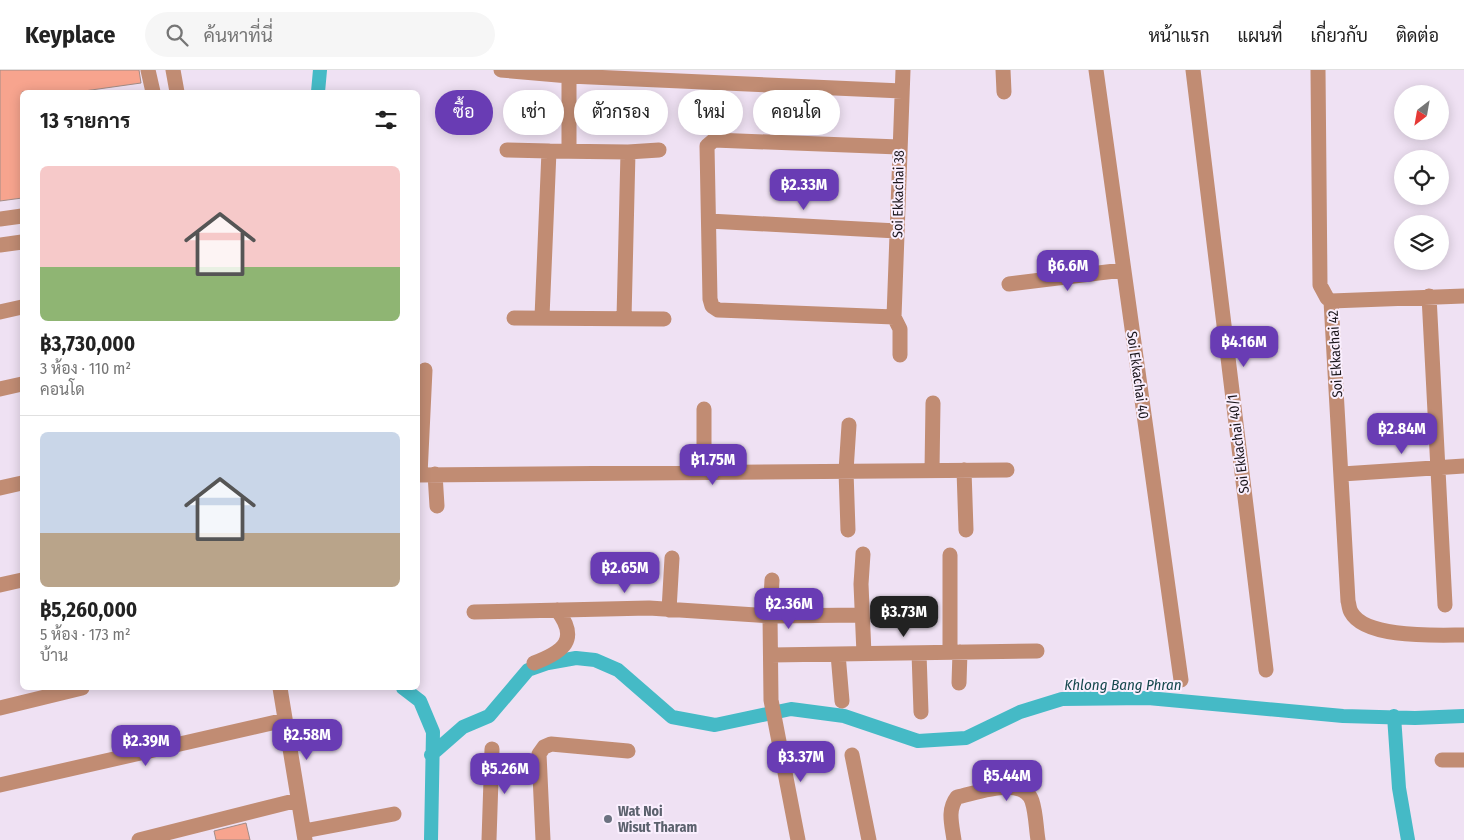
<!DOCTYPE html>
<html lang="th">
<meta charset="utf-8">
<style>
:root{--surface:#fff;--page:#f6f6f6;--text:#222;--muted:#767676;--line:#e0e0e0;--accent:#693cb4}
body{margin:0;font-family:"Fira Sans Condensed",Sarabun,sans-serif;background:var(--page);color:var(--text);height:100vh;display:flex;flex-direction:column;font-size:19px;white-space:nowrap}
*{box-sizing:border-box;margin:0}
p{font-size:16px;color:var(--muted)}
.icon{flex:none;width:28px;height:28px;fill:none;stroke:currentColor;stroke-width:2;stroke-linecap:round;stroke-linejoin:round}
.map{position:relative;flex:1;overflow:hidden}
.panel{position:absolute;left:20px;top:20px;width:400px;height:600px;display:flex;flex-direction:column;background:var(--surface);border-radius:8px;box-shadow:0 2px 12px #0003}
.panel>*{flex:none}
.hud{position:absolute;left:435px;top:20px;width:475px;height:45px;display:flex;gap:10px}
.needle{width:32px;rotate:211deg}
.fabs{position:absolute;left:1394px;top:15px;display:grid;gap:10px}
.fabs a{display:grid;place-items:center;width:55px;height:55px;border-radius:50%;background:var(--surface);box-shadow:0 2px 12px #0003;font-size:25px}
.price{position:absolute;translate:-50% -42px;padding:0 11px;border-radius:10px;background:var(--accent);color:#fff;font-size:16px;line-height:32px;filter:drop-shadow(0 1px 2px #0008)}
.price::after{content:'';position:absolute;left:50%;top:30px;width:15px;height:11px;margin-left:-8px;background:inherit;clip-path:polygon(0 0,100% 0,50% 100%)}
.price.on{background:#222;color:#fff}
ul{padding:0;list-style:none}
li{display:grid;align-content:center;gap:10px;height:265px;padding:0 20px}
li+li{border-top:1px solid var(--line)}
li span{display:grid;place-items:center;height:155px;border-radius:8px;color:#555}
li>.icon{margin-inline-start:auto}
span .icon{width:90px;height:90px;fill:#fffc;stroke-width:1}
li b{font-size:21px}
h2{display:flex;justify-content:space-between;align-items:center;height:60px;padding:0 20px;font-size:21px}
.tag{padding:0 18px;border-radius:22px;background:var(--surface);box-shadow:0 2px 12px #0003;font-size:18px;line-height:45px}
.tag.on{background:var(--accent);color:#fff}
header{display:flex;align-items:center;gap:30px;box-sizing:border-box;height:70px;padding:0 25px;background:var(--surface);border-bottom:1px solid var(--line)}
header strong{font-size:24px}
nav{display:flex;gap:28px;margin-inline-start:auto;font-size:18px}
.search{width:350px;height:45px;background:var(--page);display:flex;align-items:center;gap:12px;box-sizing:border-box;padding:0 18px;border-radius:28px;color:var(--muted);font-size:19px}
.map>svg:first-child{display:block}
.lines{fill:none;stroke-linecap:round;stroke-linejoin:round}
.canal{stroke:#45bac6;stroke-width:14}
.building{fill:#f7a48e;stroke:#a38c86}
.minor{stroke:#c18c73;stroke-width:15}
.worship-dot{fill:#6b7280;stroke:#faeffe;stroke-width:2}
.labels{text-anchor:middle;stroke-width:4;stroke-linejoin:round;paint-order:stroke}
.street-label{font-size:14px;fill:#1a151b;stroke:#faeffe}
.worship-label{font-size:14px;font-weight:bold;fill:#5b616d;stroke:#faeffe;text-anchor:start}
.water-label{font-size:15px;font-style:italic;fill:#16494e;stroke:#faeffe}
</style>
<header>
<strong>Keyplace</strong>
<div class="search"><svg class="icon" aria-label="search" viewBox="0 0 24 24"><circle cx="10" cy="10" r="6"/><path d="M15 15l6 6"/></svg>ค้นหาที่นี่</div>
<nav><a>หน้าแรก</a><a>แผนที่</a><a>เกี่ยวกับ</a><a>ติดต่อ</a></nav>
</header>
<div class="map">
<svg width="1464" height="770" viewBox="0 0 1464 770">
<rect width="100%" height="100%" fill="#efe1f3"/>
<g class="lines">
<path class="canal" d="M318,22L320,0
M403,618L420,631L433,662L431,770
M1394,646L1399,718L1408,770
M431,685L463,657L489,646L528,600L548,593L576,588L595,590L618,600L672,647L715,655L791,639L844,646L918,671L966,668L1020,642L1062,629L1148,628L1343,646L1415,648L1464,646"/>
</g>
<path class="building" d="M0,0H139L141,13L77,22H22V128L0,131Z
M246,753L250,770H216L214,761Z"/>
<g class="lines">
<path class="minor" d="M148,0L153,22
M173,0L177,22
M501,0L569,6L902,21
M1003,0L1004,22
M1096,0L1181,610
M1193,0L1266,600
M1318,0L1320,215L1327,228L1331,231L1348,531C1349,534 1349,539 1351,542C1365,569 1438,565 1464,565
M507,80L549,81
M569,81V0
M628,82L659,80
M0,149L22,146
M709,151L897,161
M0,175L22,172
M1009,214L1123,200
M1429,226L1445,535
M1331,231L1464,226
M0,242L22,237
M542,247L549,81L628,82L624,248
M894,247L718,240L712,236L710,229L707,76L714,70L899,77
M514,248L664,249
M900,285V259L894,247L903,0
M0,319L22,314
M704,339V401
M932,400L933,333
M964,400L966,460
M435,404L437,436
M1342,404L1464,396
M418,405L1007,400
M420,405L425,300
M0,418L22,413
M848,460L846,401L849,355
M863,484L861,514L864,584
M0,515L22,510
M669,540L672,488
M474,542L649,538L770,546L772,510
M950,582V485
M919,583L921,642
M838,584L842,631
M771,585L1037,581
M534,593C563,582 580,570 557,540
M959,613L960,582
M280,618L305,770
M0,638L82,618
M852,685L869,770
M1442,690H1464
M0,715L285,650
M304,761L394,744
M139,770L298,730
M489,770L492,679
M543,770L539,684L544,677L551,674L628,681
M798,770L771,630L770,546L862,545
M954,770C952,755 947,740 957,727C977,723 1023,705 1032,731C1036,743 1036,758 1038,770"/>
</g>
<circle class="worship-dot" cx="608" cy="749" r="5"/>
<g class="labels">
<g class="street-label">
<text transform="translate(898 124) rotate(-89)" y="5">Soi Ekkachai 38</text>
<text transform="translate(1335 284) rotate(-93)" y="5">Soi Ekkachai 42</text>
<text transform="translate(1138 305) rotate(82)" y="5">Soi Ekkachai 40</text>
<text transform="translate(1238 374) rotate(-97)" y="5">Soi Ekkachai 40/1</text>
</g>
<g class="worship-label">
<text x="618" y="746">Wat Noi<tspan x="618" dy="16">Wisut Tharam</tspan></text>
</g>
<g class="water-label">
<text x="1123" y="620">Khlong Bang Phran</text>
</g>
</g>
</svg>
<div class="fabs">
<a><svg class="needle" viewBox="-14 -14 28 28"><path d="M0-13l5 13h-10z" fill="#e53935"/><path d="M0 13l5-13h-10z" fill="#767676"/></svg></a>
<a><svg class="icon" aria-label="locate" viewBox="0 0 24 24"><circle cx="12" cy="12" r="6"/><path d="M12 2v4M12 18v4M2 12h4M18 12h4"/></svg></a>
<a><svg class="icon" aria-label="layers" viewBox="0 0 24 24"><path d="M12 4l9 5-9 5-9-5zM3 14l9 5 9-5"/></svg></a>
</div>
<b class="price" style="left:804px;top:141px">฿2.33M</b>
<b class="price" style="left:1068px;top:222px">฿6.6M</b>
<b class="price" style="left:1244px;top:298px">฿4.16M</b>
<b class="price" style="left:1402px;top:385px">฿2.84M</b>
<b class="price" style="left:713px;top:416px">฿1.75M</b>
<b class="price" style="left:625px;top:524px">฿2.65M</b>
<b class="price" style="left:789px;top:560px">฿2.36M</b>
<b class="price on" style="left:904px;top:568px">฿3.73M</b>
<b class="price" style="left:307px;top:691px">฿2.58M</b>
<b class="price" style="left:146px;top:697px">฿2.39M</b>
<b class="price" style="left:801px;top:713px">฿3.37M</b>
<b class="price" style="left:505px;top:725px">฿5.26M</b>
<b class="price" style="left:1007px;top:732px">฿5.44M</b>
<div class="hud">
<a class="tag on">ซื้อ</a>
<a class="tag">เช่า</a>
<a class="tag">ตัวกรอง</a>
<a class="tag">ใหม่</a>
<a class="tag">คอนโด</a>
</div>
<section class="panel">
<h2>13 รายการ<svg class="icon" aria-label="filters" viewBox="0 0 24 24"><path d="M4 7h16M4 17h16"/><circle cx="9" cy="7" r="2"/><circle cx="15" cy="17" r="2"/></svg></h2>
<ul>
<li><span style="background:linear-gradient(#f6c9c9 65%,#8fb573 0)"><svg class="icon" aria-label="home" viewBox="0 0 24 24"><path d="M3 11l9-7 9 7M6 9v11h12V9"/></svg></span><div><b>฿3,730,000</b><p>3 ห้อง · 110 m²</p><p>คอนโด</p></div></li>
<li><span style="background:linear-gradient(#c9d6e8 65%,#b9a48a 0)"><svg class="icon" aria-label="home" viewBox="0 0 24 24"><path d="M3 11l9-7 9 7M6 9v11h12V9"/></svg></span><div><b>฿5,260,000</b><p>5 ห้อง · 173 m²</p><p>บ้าน</p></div></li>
</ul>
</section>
</div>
